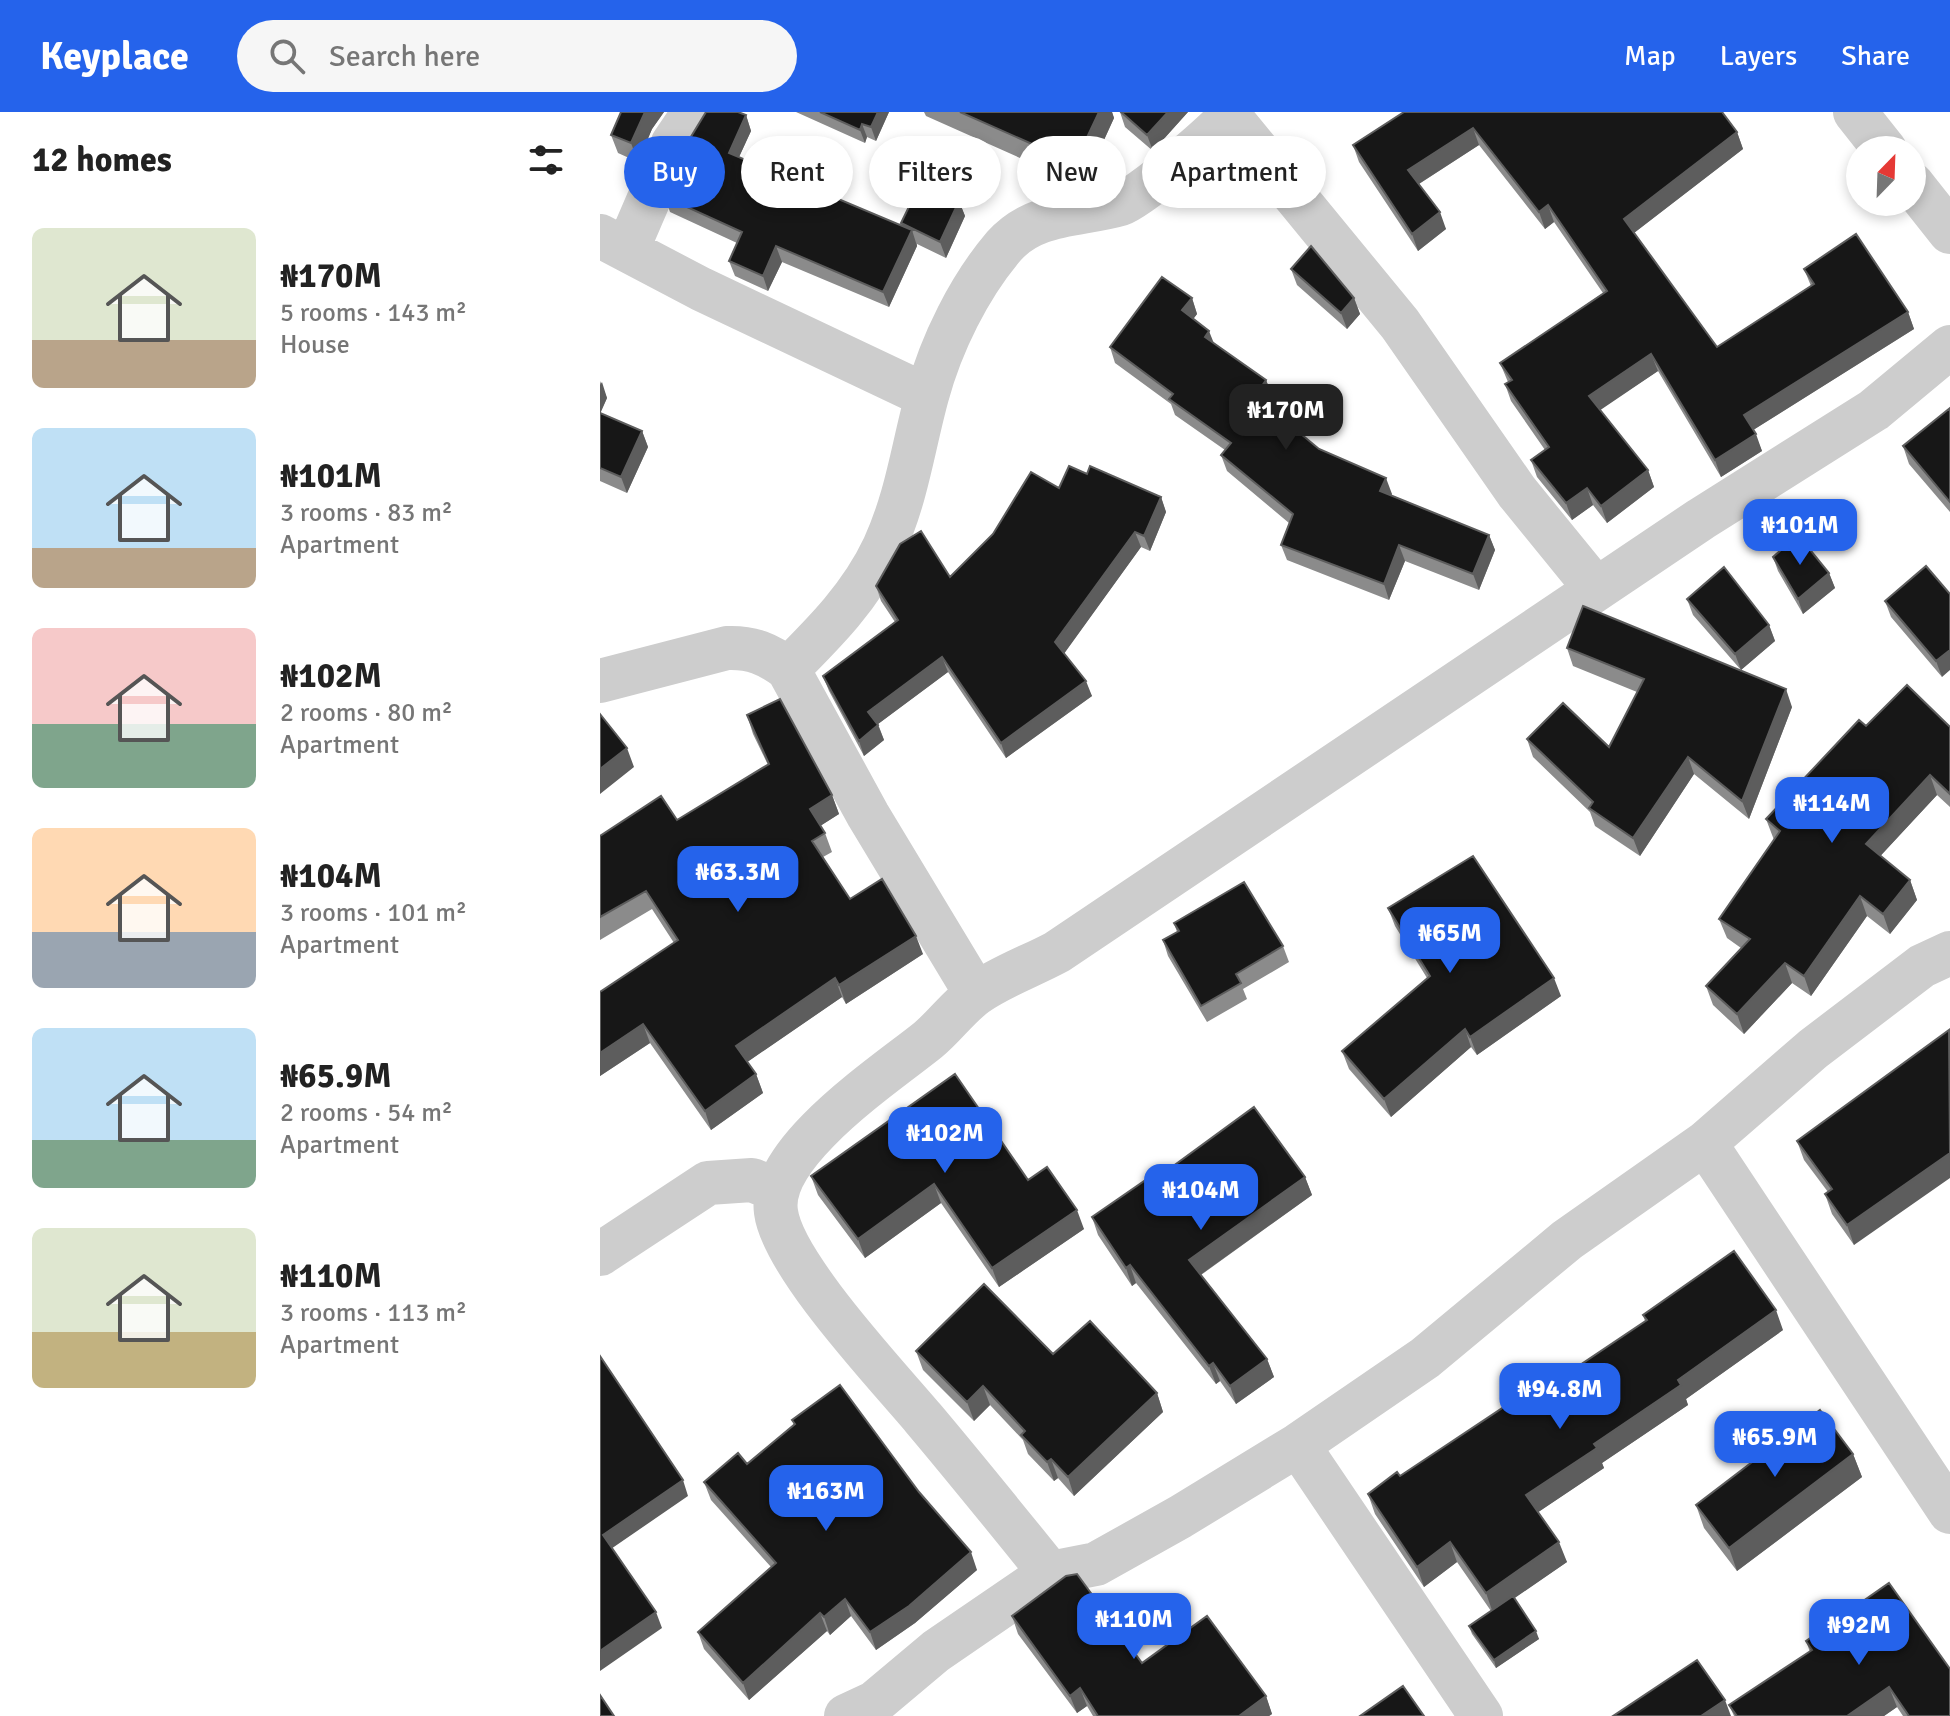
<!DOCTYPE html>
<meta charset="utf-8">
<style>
:root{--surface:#fff;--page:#f6f6f6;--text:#222;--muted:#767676;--accent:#2563eb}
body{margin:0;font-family:Signika,sans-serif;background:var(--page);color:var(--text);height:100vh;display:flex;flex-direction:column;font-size:30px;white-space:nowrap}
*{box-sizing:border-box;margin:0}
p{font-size:26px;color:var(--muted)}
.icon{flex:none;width:44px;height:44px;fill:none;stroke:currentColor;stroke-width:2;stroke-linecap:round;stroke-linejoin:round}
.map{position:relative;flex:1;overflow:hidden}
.sheet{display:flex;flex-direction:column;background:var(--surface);width:600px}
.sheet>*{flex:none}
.top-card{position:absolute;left:24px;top:24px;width:760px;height:72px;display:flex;gap:16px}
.needle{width:52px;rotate:23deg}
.fabs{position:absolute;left:1246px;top:24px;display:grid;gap:16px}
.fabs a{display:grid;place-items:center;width:80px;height:80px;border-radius:50%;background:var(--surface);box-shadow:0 4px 12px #0003;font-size:40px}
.price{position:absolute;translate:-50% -68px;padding:0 18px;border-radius:16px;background:var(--accent);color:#fff;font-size:26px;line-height:52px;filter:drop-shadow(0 2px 4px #0008)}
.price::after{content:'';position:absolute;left:50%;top:48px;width:24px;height:18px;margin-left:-12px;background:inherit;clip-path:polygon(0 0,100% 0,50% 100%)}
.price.active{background:#222;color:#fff}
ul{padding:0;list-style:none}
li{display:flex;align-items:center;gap:24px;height:200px;padding:0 32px}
li span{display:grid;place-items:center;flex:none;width:224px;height:160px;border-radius:12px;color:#555}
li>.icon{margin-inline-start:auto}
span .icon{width:96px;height:96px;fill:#fffc;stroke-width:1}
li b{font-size:34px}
h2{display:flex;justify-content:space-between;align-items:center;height:96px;padding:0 32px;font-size:34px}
.tag{padding:0 28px;border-radius:36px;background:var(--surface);box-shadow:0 4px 12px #0003;font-size:28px;line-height:72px}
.tag.active{background:var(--accent);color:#fff}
header{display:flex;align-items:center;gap:48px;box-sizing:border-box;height:112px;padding:0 40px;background:var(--accent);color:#fff}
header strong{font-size:38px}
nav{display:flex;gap:44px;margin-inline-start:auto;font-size:28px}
.search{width:560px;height:72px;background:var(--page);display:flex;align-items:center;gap:20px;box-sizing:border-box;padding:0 28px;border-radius:44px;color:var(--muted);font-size:30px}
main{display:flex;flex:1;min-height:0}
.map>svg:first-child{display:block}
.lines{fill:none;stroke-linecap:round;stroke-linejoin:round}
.minor{stroke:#cdcdcd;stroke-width:44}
.wall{fill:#8b8b8b}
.shaded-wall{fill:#5d5d5d}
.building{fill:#171717;stroke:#5d5d5d;stroke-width:2}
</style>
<header>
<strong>Keyplace</strong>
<div class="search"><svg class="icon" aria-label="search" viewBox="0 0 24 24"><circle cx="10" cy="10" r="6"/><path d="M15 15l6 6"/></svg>Search here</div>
<nav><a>Map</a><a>Layers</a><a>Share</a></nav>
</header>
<main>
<section class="sheet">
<h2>12 homes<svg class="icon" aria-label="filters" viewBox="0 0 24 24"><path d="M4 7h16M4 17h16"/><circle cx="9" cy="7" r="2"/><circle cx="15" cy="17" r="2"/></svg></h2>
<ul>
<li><span style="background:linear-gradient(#dfe7d0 70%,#b9a48a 0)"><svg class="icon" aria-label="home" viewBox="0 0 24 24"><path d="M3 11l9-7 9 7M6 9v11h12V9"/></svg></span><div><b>₦170M</b><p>5 rooms · 143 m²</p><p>House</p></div></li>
<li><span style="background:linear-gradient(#bfe0f5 75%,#b9a48a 0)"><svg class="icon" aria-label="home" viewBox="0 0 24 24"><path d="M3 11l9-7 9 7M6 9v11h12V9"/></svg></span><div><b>₦101M</b><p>3 rooms · 83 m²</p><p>Apartment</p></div></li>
<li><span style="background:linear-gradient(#f6c9c9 60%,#7fa58c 0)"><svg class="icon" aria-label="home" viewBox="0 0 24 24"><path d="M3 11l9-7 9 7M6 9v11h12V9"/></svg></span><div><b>₦102M</b><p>2 rooms · 80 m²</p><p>Apartment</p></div></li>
<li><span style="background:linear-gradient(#ffd9b3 65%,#9aa5b1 0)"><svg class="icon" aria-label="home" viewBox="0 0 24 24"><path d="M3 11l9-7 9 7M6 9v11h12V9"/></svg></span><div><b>₦104M</b><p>3 rooms · 101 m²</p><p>Apartment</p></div></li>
<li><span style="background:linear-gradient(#bfe0f5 70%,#7fa58c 0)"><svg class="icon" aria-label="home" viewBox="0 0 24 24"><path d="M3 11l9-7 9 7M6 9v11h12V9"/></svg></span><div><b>₦65.9M</b><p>2 rooms · 54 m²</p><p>Apartment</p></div></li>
<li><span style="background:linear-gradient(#dfe7d0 65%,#c2b280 0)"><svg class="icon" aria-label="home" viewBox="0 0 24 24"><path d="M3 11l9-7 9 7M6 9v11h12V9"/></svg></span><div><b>₦110M</b><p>3 rooms · 113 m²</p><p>Apartment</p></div></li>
</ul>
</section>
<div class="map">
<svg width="1350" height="1604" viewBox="0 0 1350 1604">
<rect width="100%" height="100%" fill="#fff"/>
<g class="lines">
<path class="minor" d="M1255,0L1285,38
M630,5L800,212L917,380L996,477
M1312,72L1350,120
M0,124L101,177L327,284
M27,138L73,31L94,0
M188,557C225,520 261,484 284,435C307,385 313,335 327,284C341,232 369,175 404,134C435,99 480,104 521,92C537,87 626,14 632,0
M0,569L127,536C152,535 168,542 188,557L268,703L376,882
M1105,1031L1350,1400
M0,1142L108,1071L152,1068L177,1078
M698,1333L881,1604
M450,1461C408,1409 366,1357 323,1306C286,1262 183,1153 176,1100C167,1040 286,962 328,928C345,914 358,895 376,882C400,865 431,854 457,840L1101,407L1274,298L1350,235
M246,1604L274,1591L336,1539L450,1461L496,1452L580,1405L698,1333L825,1246L967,1128L1105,1031L1213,937L1322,854L1350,841"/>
</g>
<path class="wall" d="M21,0H64L52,17L38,50L18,41L11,23Z
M196,0H289L276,29L267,25L265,31Z
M324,0H512L514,6L483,74L326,4Z
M520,0H588L553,39L525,15Z
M804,0L1137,20L1143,37L1034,121L1117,235L1211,174L1204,157L1308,200L1314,217L1153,318L1162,339L1121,365L1058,259L1000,297L1048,358L1054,375L1007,411L993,393L972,408L937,365L931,348L945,338L911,289L905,272L908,270L900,251L1003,181L954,110L945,117L879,33L819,72L846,117L818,139L759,50L753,33Z
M146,3L151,19L139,45L302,114L301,111L359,89L365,104L346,146L317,132V134L289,195L182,150L168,179L135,164L129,149L137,131L70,100L65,85Z
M691,157L754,186L760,202L747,217L697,173Z
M592,186L597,202L593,207L614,231L666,268L672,283L665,293L719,337L792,382L791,383L889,423L895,438L879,478L805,449L789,488L687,448L681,433L689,411L627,359L621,343L625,338L575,303L571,292L515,251L510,235Z
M0,269L7,286L0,301L42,319L48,335L27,381L0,369Z
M1350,296V400L1309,352L1303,334Z
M487,362L561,385L566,400L550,439L541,435L464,541L492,584L406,646L348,560L278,612L284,628L264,644L229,579L223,564L295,510L281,489L276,474L350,465L459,376Z
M1173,445L1229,461L1235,476L1203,502L1178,459Z
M1326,454L1342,565L1291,505L1285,489Z
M1087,487L1169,513L1175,529L1141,558L1093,503Z
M967,536L1192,595L1149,707L1094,662L1040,744L995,714L990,700L933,645L927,627L1009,635L1037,580L973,554Z
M147,603L232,683L239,702L220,714L225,721L232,740L223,745L250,787L323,842L246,892L242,885L147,950L156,962L163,981L111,1018L50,931L0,964V880L74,831L52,797L0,828V724L77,708L168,653L153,622Z
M1266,614L1350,615V695L1337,683L1280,744L1310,768L1317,788L1290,822L1267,804L1211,884L1192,871L1144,922L1113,893L1106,874L1141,836L1127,826L1119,807L1174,728L1166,707Z
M788,796L961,884L877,943L871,935L791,1005L749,957L742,939L827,866L795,814Z
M574,811L683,834L689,850L643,877L647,887L607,910L568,844L563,828L577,820Z
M1349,918L1254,1133L1232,1102L1225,1082L1228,1080L1204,1048L1197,1029Z
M565,1060L705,1065L712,1083L601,1163L667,1247L674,1265L636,1292L620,1269L616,1272L536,1171L532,1174L498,1123L492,1105Z
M211,1064L428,1068L484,1117L399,1175L341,1091L265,1146L218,1083Z
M1043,1203L1183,1218L1086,1287L1088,1293L1002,1351L1004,1356L938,1400L967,1450L914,1486L939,1527L896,1556L872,1522L869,1514L891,1499L857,1450L824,1475L775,1402L768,1382L800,1364L953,1271L1045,1209Z
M316,1239L453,1242L557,1281L563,1300L474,1384L458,1366L454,1369L428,1342L423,1328L390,1293L374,1309L323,1258Z
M192,1308L377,1458L315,1511L276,1538L251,1504L230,1523L227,1519L149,1588L104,1537L98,1520L171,1455L111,1388L104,1370L147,1352L194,1313Z
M1253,1342L1262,1365L1137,1459L1104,1416L1096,1393Z
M412,1504L542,1551L666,1584L672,1602L669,1604H493L487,1594L477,1601L418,1522Z
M1206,1529L1350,1604H1303L1297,1595L1284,1604H1134L1129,1593L1210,1540Z"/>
<path class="shaded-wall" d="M45,0H64L52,17L38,50L31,31Z
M278,0H289L276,29L271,15Z
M499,0H512L514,6L483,74L475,51Z
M568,0H588L553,39L547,23Z
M146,3L151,19L134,56L129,41Z
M262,12L267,25L265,31L260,18Z
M873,16L879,33L814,75L808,58Z
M1137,20L1143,37L1030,124L1024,107Z
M359,89L365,104L346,146L340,130Z
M948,93L954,110L945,117L939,100Z
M840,100L846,117L818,139L812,122Z
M312,118L317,134L289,195L283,180Z
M176,134L182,150L168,179L163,164Z
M592,186L597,202L588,214L582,198Z
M754,186L760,202L747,217L741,201Z
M1308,200L1314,217L1150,320L1144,303Z
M609,219L615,234L605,225Z
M1051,242L1058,259L996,301L989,284Z
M666,268L672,283L660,300L655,284Z
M2,270L7,286L0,302V273Z
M42,319L48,335L27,381L21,365Z
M1156,322L1162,339L1121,365L1115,348Z
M1048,358L1054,375L1007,411L1001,394Z
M786,366L792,382L786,395L780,379Z
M987,376L993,393L972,408L966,391Z
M561,385L566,400L550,439L544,424Z
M535,420L541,435L461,546L455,530Z
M889,423L895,438L879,478L873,462Z
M799,433L805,449L789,488L784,472Z
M1229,461L1235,476L1203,502L1198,487Z
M1169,513L1175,529L1141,558L1135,542Z
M1350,538V558L1342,565L1336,549Z
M342,545L348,560L274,615L268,600Z
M486,569L492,584L406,646L401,631Z
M1186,577L1192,595L1149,707L1142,689Z
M278,613L284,628L264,644L259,629Z
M27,636L34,655L0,682V657Z
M1088,645L1094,662L1040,744L1033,726Z
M1330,663L1337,683L1273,752L1266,732Z
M232,683L239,702L217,716L210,697Z
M1310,768L1317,788L1290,822L1283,802Z
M1260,784L1267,804L1211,884L1204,864Z
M316,824L323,842L246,892L239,873Z
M1185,851L1192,871L1144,922L1137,902Z
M235,866L242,885L143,953L136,934Z
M954,866L961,884L877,943L870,925Z
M43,912L50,931L0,964V941Z
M865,917L871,935L791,1005L784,987Z
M156,962L163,981L111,1018L105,999Z
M1350,1041V1066L1254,1133L1247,1113Z
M705,1065L712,1083L596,1166L589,1148Z
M334,1072L341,1091L265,1146L258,1127Z
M477,1098L484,1117L399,1175L392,1156Z
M530,1153L536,1171L532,1174L526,1156Z
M1176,1198L1183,1218L1086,1287L1088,1293L1002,1351L1004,1356L934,1403L926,1383L1078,1268Z
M667,1247L674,1265L636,1292L630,1274Z
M613,1251L620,1269L616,1272L609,1254Z
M383,1274L390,1293L374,1309L367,1290Z
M557,1281L563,1300L474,1384L468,1365Z
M1253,1342L1262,1365L1137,1459L1129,1436Z
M451,1347L458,1366L454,1369L447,1350Z
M83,1368L88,1384L8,1439L3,1423Z
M850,1430L857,1450L824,1475L817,1455Z
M959,1430L967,1450L893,1501L886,1481Z
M371,1440L377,1458L315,1511L276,1538L270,1520Z
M245,1487L251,1504L230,1523L224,1505Z
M56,1500L62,1516L0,1559V1539Z
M220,1501L227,1519L149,1588L143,1571Z
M936,1519L939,1527L896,1556L894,1548Z
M1289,1575L1297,1595L1284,1604H1247Z
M480,1576L487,1594L477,1601L470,1584Z
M666,1584L672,1602L669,1604H639Z
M1125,1588L1131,1604H1101Z"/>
<path class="building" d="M21,0H45L31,31L11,23Z
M106,0H138L146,3L129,41L312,118L283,180L176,134L163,164L129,149L142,120L65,85L89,28Z
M220,0H278L271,15L262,12L260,18Z
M360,0H499L475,51Z
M521,0H568L547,23Z
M804,0H1122L1137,20L1024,107L1117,235L1214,172L1204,157L1256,122L1308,200L1144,303L1156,322L1115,348L1051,242L989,284L1048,358L1001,394L987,376L966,391L931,348L949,335L905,272L912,268L900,251L1007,179L948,93L939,100L873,16L808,58L840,100L812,122L753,33Z
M321,70L359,89L340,130L301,111Z
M711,134L754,186L741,201L691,157Z
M562,165L592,186L582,198L609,219L605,225L666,268L655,284L719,337L786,366L780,379L889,423L873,462L799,433L784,472L681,433L693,402L621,343L631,331L569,287L573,282L510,235Z
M1350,296V390L1303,334Z
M0,301L42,319L21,365L0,356Z
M469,354L487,362L490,354L561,385L544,424L535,420L455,530L486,569L401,631L342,545L268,600L278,613L259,629L223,564L298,508L276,474L300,432L321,419L350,465L393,422L431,360L459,376Z
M1198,423L1229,461L1198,487L1173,445Z
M1326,454L1350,482V538L1336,549L1285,489Z
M1124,455L1169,513L1135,542L1087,487Z
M983,494L1186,577L1142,689L1088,645L1033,726L989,696L993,690L927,627L963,591L1009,635L1044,567L967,536Z
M1307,573L1350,615V682L1330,663L1266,732L1310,768L1283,802L1260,784L1204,864L1185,851L1137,902L1106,874L1150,827L1119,807L1180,719L1166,707L1259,608L1266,614Z
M180,587L232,683L210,697L225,721L212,729L250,787L282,767L316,824L239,873L235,866L136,934L156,962L105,999L43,912L0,941V880L78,828L46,779L0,805V724L61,684L77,708L169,652L147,603Z
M0,602L27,636L0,657Z
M873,744L954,866L870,925L865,917L784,987L742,939L830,864L788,796Z
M644,770L683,834L636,862L641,871L601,894L563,828L579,819L574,811Z
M1349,918L1350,1041L1247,1113L1225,1082L1232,1077L1197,1029Z
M355,962L428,1068L447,1055L477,1098L392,1156L334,1072L258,1127L211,1064Z
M654,995L705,1065L589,1148L667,1247L630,1274L613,1251L609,1254L530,1153L526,1156L492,1105L563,1056L565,1060Z
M1134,1139L1176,1198L1078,1268L1081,1273L994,1332L997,1336L926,1383L959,1430L886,1481L850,1430L817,1455L768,1382L797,1360L800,1364L949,1265L953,1271L1047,1208L1043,1203Z
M384,1172L453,1242L490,1209L557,1281L468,1365L451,1347L447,1350L421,1323L425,1319L383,1274L367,1290L316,1239Z
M0,1244L83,1368L3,1423L56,1500L0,1539Z
M240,1273L319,1380L371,1440L309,1494L270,1520L245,1487L224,1505L220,1501L143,1571L98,1520L176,1451L104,1370L138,1341L147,1352L195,1312L192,1308Z
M1220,1298L1253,1342L1129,1436L1096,1393Z
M477,1462L542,1551L607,1504L666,1584L639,1604H498L480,1576L470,1584L412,1504L466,1464Z
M1289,1471L1350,1557V1604H1309L1289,1575L1247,1604H1137L1129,1593L1212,1538L1206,1529Z
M913,1484L936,1519L894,1548L869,1514Z
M1097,1548L1125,1588L1101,1604H1013Z
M803,1574L824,1604H760Z
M0,1583L14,1604H0Z"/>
</svg>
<div class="fabs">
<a><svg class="needle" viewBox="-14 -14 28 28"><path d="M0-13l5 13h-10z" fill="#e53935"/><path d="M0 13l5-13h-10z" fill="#767676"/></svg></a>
</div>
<b class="price active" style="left:686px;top:340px">₦170M</b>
<b class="price" style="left:1200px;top:455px">₦101M</b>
<b class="price" style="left:1232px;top:733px">₦114M</b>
<b class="price" style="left:138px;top:802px">₦63.3M</b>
<b class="price" style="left:850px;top:863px">₦65M</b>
<b class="price" style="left:345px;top:1063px">₦102M</b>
<b class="price" style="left:601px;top:1120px">₦104M</b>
<b class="price" style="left:960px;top:1319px">₦94.8M</b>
<b class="price" style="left:1175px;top:1367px">₦65.9M</b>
<b class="price" style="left:226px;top:1421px">₦163M</b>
<b class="price" style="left:534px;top:1549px">₦110M</b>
<b class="price" style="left:1259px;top:1555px">₦92M</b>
<div class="top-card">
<a class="tag active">Buy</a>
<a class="tag">Rent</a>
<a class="tag">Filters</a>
<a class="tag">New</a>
<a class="tag">Apartment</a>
</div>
</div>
</main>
